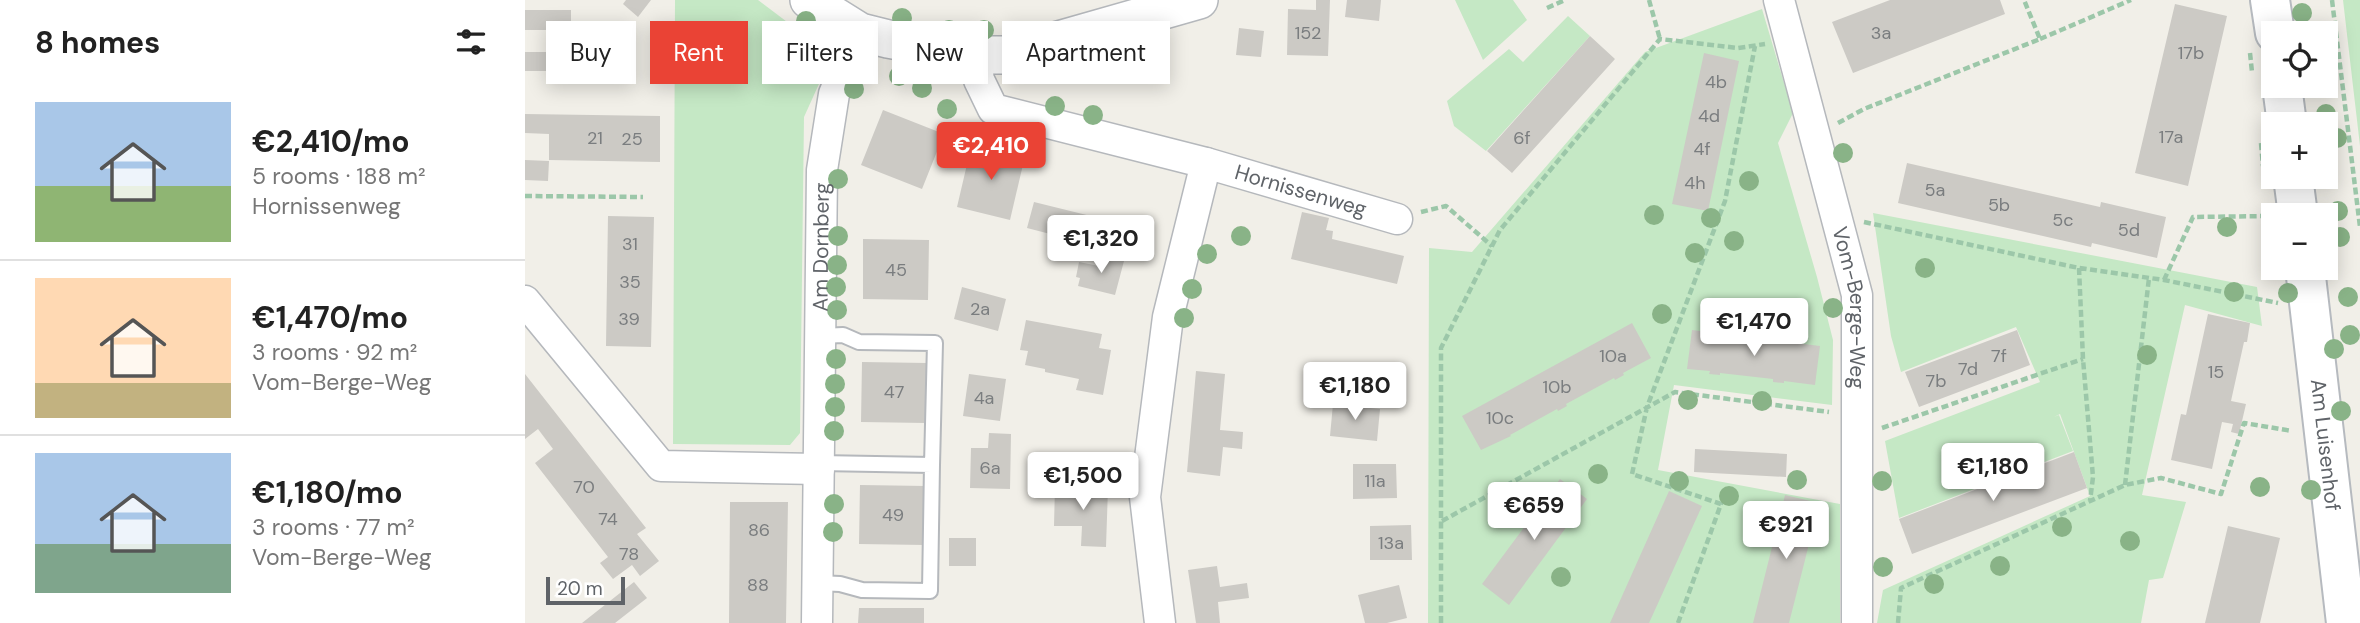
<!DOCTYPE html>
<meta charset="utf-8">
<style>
:root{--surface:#fff;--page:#f2f2f2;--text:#222;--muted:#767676;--line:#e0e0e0;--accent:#ea4335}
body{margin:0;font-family:"DM Sans",sans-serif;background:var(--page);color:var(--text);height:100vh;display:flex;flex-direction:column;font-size:26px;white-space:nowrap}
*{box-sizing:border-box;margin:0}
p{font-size:23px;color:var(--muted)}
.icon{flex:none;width:38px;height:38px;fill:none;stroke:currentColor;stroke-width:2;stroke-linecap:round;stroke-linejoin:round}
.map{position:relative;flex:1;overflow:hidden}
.sheet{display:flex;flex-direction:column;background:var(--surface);width:525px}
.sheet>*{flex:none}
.hud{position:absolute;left:21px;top:21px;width:665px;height:63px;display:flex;gap:14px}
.tools{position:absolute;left:1736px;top:21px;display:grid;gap:14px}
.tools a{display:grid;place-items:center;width:77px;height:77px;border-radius:0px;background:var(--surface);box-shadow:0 4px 18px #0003;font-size:35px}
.scale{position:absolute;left:21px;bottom:18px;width:79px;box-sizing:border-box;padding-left:7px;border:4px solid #5f6368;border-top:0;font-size:19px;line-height:24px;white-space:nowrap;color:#5f6368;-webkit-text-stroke:5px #fff;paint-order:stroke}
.price{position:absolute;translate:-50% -60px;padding:0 16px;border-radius:7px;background:#fff;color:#222;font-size:23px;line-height:46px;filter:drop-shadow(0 2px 4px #0008)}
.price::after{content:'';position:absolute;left:50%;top:42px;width:21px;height:16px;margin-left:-10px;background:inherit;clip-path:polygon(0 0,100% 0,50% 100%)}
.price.current{background:var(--accent);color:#fff}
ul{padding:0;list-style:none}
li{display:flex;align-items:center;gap:21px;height:175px;padding:0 35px}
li+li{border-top:2px solid var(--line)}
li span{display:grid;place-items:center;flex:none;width:196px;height:140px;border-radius:0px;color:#555}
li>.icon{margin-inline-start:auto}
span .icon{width:84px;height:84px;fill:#fffc;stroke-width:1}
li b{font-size:30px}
h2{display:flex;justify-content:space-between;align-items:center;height:84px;padding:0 35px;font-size:30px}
.chip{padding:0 24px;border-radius:0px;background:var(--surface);box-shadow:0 4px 18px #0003;font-size:24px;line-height:63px}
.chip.current{background:var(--accent);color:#fff}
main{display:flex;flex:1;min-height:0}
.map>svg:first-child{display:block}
.green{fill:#c5e8c5}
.building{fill:#cccac5}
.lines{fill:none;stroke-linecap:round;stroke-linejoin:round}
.service-casing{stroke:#b5b8bc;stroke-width:18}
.minor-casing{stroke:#b5b8bc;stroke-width:33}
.tertiary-casing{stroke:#b5b8bc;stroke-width:40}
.secondary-casing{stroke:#b6babf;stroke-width:42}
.path{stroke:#9cc7a9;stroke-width:4.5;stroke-dasharray:7 3.5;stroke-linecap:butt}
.service{stroke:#fff;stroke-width:14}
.minor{stroke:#fff;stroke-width:30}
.tertiary{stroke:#fff;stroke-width:37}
.secondary{stroke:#fff;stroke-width:38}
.tree{fill:#89b387}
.labels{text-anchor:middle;stroke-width:6;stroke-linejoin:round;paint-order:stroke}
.number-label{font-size:18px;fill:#7a7d7f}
.street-label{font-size:21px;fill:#5f6368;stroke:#fff}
</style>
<main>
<section class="sheet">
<h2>8 homes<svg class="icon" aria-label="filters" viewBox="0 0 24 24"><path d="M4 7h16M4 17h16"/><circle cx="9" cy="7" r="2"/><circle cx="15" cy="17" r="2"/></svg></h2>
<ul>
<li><span style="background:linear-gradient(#a9c7e8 60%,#8fb573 0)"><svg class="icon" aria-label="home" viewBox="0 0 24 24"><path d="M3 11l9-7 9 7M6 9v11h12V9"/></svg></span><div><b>€2,410/mo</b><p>5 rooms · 188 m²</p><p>Hornissenweg</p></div></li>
<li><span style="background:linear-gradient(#ffd9b3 75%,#c2b280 0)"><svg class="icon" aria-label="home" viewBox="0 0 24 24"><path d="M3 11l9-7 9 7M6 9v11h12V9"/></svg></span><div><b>€1,470/mo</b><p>3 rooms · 92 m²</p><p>Vom-Berge-Weg</p></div></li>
<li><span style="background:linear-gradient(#a9c7e8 65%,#7fa58c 0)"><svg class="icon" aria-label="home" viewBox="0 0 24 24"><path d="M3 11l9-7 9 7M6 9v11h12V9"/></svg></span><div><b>€1,180/mo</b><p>3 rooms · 77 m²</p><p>Vom-Berge-Weg</p></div></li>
</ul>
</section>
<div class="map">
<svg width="1835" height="623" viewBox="0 0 1835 623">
<rect width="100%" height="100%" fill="#f1efe8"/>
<path class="green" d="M150,0H233L286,40L298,75L279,117L275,433L265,445L148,444Z
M930,0H988L1002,20L958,60Z
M1818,0H1835V146Z
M1237,9L1268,113L1253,143L1292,277L1308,340L1307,405L1149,385L1133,470L1315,504V623H903L904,248L947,252L1120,52Z
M1043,16L1065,36L961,151L929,126L922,101L984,49L998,62Z
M1348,213L1732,287L1737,326L1660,305L1617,495L1661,502L1638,578L1624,580L1616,623H1352L1358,590L1565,496L1535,414L1529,417L1534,415L1548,451L1374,518L1360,441L1515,382L1491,327L1376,372L1366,336Z"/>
<path class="building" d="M101,0H126L113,17L98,4Z
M791,0H805L803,56L762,55L763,9L791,10Z
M822,0H856L854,21L820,17Z
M1365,0H1475L1480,14L1328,73L1307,22Z
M1650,4L1702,16L1663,186L1610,173Z
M0,10H46V30H0Z
M714,28L739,31L736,57L711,55Z
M53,30L71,31V50H52Z
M1065,36L1090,59L987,173L962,151Z
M0,52H45V71H0Z
M1179,53L1214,61L1183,211L1147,204Z
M358,110L419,134L397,189L336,165Z
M0,114L135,116V162L24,160V134L0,133Z
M447,143L500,156L485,220L432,207Z
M0,160L24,161L23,181L0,180Z
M1382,163L1575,207L1576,202L1641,217L1632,258L1567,243L1566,247L1373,203Z
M509,202L598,224L591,251L502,228Z
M777,212L804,218L801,230L808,231L807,239L879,256L872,284L766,259Z
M83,216L129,217L126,347L81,346Z
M338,239L404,240L403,300L338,299Z
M577,256L599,261L590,295L553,286L555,278L551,277L554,262L574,266Z
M437,287L481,299L473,331L429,319Z
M1683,314L1725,323L1722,342H1719L1706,401L1721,404L1714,434L1706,432L1708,424L1697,422L1687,469L1646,460L1656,414L1661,415Z
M501,320L577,334L574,348L586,350L578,395L551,390L554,379L520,372V369L500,365L503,351L495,350Z
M1107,323L1126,358L1098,373L1099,375L1090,380L1089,378L1041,404L1042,406L1033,411L1032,409L985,435L986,436L956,450L937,416Z
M1167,330L1295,346L1290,385L1259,381V383L1248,382V379L1195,373V375L1184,374L1185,371L1162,369Z
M1492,330L1505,365L1394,407L1380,372Z
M337,362L402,363L401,423L336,422Z
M671,371L700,374L695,430L718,432L717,449L698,447L695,476L662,472Z
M0,374L121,528L112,534L134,561L115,576L107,565L88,579L75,563L83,557L10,463L28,449L13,429L0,439Z
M444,374L481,379L475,421L438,416Z
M808,404L855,409L852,441L805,436Z
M464,433L486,434L485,489L445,488L446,448H463Z
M1170,449L1262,454L1261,477L1169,472Z
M1549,452L1562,488L1387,554L1374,519Z
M828,464H871L872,498L828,499Z
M1035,479L1062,499L984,605L957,584Z
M335,485L401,486L400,545L334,544Z
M530,486L583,488L581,547L556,546L557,526H529Z
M1144,491L1177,506L1149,568L1124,623H1085Z
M1260,495L1294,503L1280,560L1264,623H1228Z
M205,502H263L261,623H204Z
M886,525L887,560H845V526Z
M1703,526L1755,538L1735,623H1680Z
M424,538H451V566H424Z
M692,566L695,587L722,583L724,598L693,602L695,623H671L663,570Z
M109,582L122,598L90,623H57Z
M874,585L882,618L862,623H840L833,595Z
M334,608H399V623H333Z"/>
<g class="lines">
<g class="service-casing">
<path id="service" d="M296,336L318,335L334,342L410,343L407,465
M292,583L315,584L337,590L405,591L407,465L294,463"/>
</g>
<g class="minor-casing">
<g id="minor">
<path id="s1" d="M1254,0L1332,295V623"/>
<path id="s2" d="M450,55L454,80L468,109L681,163L872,219"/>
<path d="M0,301L136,466L294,469"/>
<path id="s3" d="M292,623L297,170L309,94L335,32"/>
<path d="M635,623L620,497L643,317L681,163"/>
</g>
</g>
<g class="tertiary-casing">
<path id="tertiary" d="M284,0L335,32L363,39L450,55H481L674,0"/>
</g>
<g class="secondary-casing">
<g id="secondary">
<path d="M1745,0L1750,33"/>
<path d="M1757,86L1762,124"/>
<path d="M1768,177L1773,215"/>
<path id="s4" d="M1780,268L1821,623"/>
</g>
</g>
<path class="path" d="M1124,0L1135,39
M1807,0L1835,227
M1022,8L1040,0
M1515,39L1606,0
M1725,53L1727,72
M1313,123L1339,109L1515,39L1499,0
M1736,143L1738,166
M0,196L118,197
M896,212L921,206L967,246
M1339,222L1554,268L1639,280L1753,303
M1746,234L1748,251
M1554,268L1558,359L1568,477L1565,501
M1639,280L1668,217L1743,216
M1357,428L1558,359
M1600,485L1624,278
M917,521L1150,392L1304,412
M916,623V348L975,230L1135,39L1213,48L1240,44
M1153,623L1196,504L1107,474L1122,407L1200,201L1230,46
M1373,623L1376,588L1600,485L1636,478L1696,494L1719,423L1767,431"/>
<use href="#service" class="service"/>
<use href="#minor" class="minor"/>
<use href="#tertiary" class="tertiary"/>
<use href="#secondary" class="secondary"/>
</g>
<g class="tree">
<circle cx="1777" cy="13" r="10"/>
<circle cx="377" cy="18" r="10"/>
<circle cx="281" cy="21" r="10"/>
<circle cx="424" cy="30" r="10"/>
<circle cx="459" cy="30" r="10"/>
<circle cx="306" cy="42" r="10"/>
<circle cx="576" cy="65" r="10"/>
<circle cx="549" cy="74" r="10"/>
<circle cx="374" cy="76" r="10"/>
<circle cx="397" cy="88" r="10"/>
<circle cx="329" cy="89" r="10"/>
<circle cx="530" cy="106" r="10"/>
<circle cx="422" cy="109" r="10"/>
<circle cx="1801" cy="114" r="10"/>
<circle cx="568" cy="115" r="10"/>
<circle cx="1812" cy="138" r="10"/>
<circle cx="1318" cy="153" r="10"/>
<circle cx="313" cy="179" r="10"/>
<circle cx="1224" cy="181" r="10"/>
<circle cx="1813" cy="211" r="10"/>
<circle cx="1129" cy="215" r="10"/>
<circle cx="1186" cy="218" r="10"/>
<circle cx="1702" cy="227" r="10"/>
<circle cx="313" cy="236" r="10"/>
<circle cx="716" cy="236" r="10"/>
<circle cx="1815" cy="237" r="10"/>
<circle cx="1209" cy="241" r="10"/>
<circle cx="1170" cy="253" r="10"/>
<circle cx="682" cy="254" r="10"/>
<circle cx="312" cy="265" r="10"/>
<circle cx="1400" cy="268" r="10"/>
<circle cx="311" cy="287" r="10"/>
<circle cx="667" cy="289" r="10"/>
<circle cx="1709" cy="292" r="10"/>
<circle cx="1763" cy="293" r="10"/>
<circle cx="1823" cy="297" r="10"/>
<circle cx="1308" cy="308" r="10"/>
<circle cx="312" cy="310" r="10"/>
<circle cx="1137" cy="314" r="10"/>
<circle cx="659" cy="318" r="10"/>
<circle cx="1825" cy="335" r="10"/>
<circle cx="1809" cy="349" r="10"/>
<circle cx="1622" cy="355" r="10"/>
<circle cx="311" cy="359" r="10"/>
<circle cx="310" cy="384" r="10"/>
<circle cx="1163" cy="400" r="10"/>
<circle cx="1237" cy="401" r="10"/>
<circle cx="310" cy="407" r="10"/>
<circle cx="1816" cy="411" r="10"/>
<circle cx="309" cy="431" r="10"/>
<circle cx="1073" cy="474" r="10"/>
<circle cx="1272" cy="480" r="10"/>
<circle cx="1154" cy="481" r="10"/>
<circle cx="1357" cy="481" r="10"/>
<circle cx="1735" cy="487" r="10"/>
<circle cx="1786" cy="490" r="10"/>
<circle cx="1204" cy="496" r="10"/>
<circle cx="309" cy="504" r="10"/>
<circle cx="1537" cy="527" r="10"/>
<circle cx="308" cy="532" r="10"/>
<circle cx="1605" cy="541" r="10"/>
<circle cx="1475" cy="566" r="10"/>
<circle cx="1358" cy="567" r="10"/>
<circle cx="1036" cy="577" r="10"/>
<circle cx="1409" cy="584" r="10"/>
</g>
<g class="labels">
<g class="number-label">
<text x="783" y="39">152</text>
<text x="1356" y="39">3a</text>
<text x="1666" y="59">17b</text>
<text x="1191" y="88">4b</text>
<text x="1184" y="122">4d</text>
<text x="1646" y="143">17a</text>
<text x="70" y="144">21</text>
<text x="997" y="144">6f</text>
<text x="107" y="145">25</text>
<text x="1177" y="155">4f</text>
<text x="1170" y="189">4h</text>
<text x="1410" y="196">5a</text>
<text x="1474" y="211">5b</text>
<text x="1538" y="226">5c</text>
<text x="1604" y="236">5d</text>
<text x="105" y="250">31</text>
<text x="371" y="276">45</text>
<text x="105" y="288">35</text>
<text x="455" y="315">2a</text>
<text x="104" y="325">39</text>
<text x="1088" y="362">10a</text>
<text x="1474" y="362">7f</text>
<text x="1443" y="375">7d</text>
<text x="1691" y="378">15</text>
<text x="1411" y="387">7b</text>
<text x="1032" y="393">10b</text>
<text x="369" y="398">47</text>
<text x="459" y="404">4a</text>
<text x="975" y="424">10c</text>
<text x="465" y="474">6a</text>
<text x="850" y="487">11a</text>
<text x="59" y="493">70</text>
<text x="368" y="521">49</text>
<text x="83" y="525">74</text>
<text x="234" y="536">86</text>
<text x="866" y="549">13a</text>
<text x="104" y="560">78</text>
<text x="233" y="591">88</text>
</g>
<g class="street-label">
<text dy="7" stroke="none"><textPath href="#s2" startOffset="376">Hornissenweg</textPath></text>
<text dy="7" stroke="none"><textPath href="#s3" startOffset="376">Am Dornberg</textPath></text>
<text dy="7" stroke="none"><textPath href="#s1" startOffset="317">Vom-Berge-Weg</textPath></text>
<text dy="7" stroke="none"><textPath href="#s4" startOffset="178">Am Luisenhof</textPath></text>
</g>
</g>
</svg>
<div class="tools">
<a><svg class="icon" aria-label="locate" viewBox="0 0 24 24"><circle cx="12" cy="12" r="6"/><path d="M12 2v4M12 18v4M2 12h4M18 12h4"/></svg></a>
<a>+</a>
<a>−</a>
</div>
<div class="scale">20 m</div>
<b class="price current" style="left:466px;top:182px">€2,410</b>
<b class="price" style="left:576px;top:275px">€1,320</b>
<b class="price" style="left:1229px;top:358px">€1,470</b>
<b class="price" style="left:830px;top:422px">€1,180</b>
<b class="price" style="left:1468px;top:503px">€1,180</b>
<b class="price" style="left:558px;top:512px">€1,500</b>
<b class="price" style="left:1009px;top:542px">€659</b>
<b class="price" style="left:1261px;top:561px">€921</b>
<div class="hud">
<a class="chip">Buy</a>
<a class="chip current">Rent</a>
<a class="chip">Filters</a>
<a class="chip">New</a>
<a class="chip">Apartment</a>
</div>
</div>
</main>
